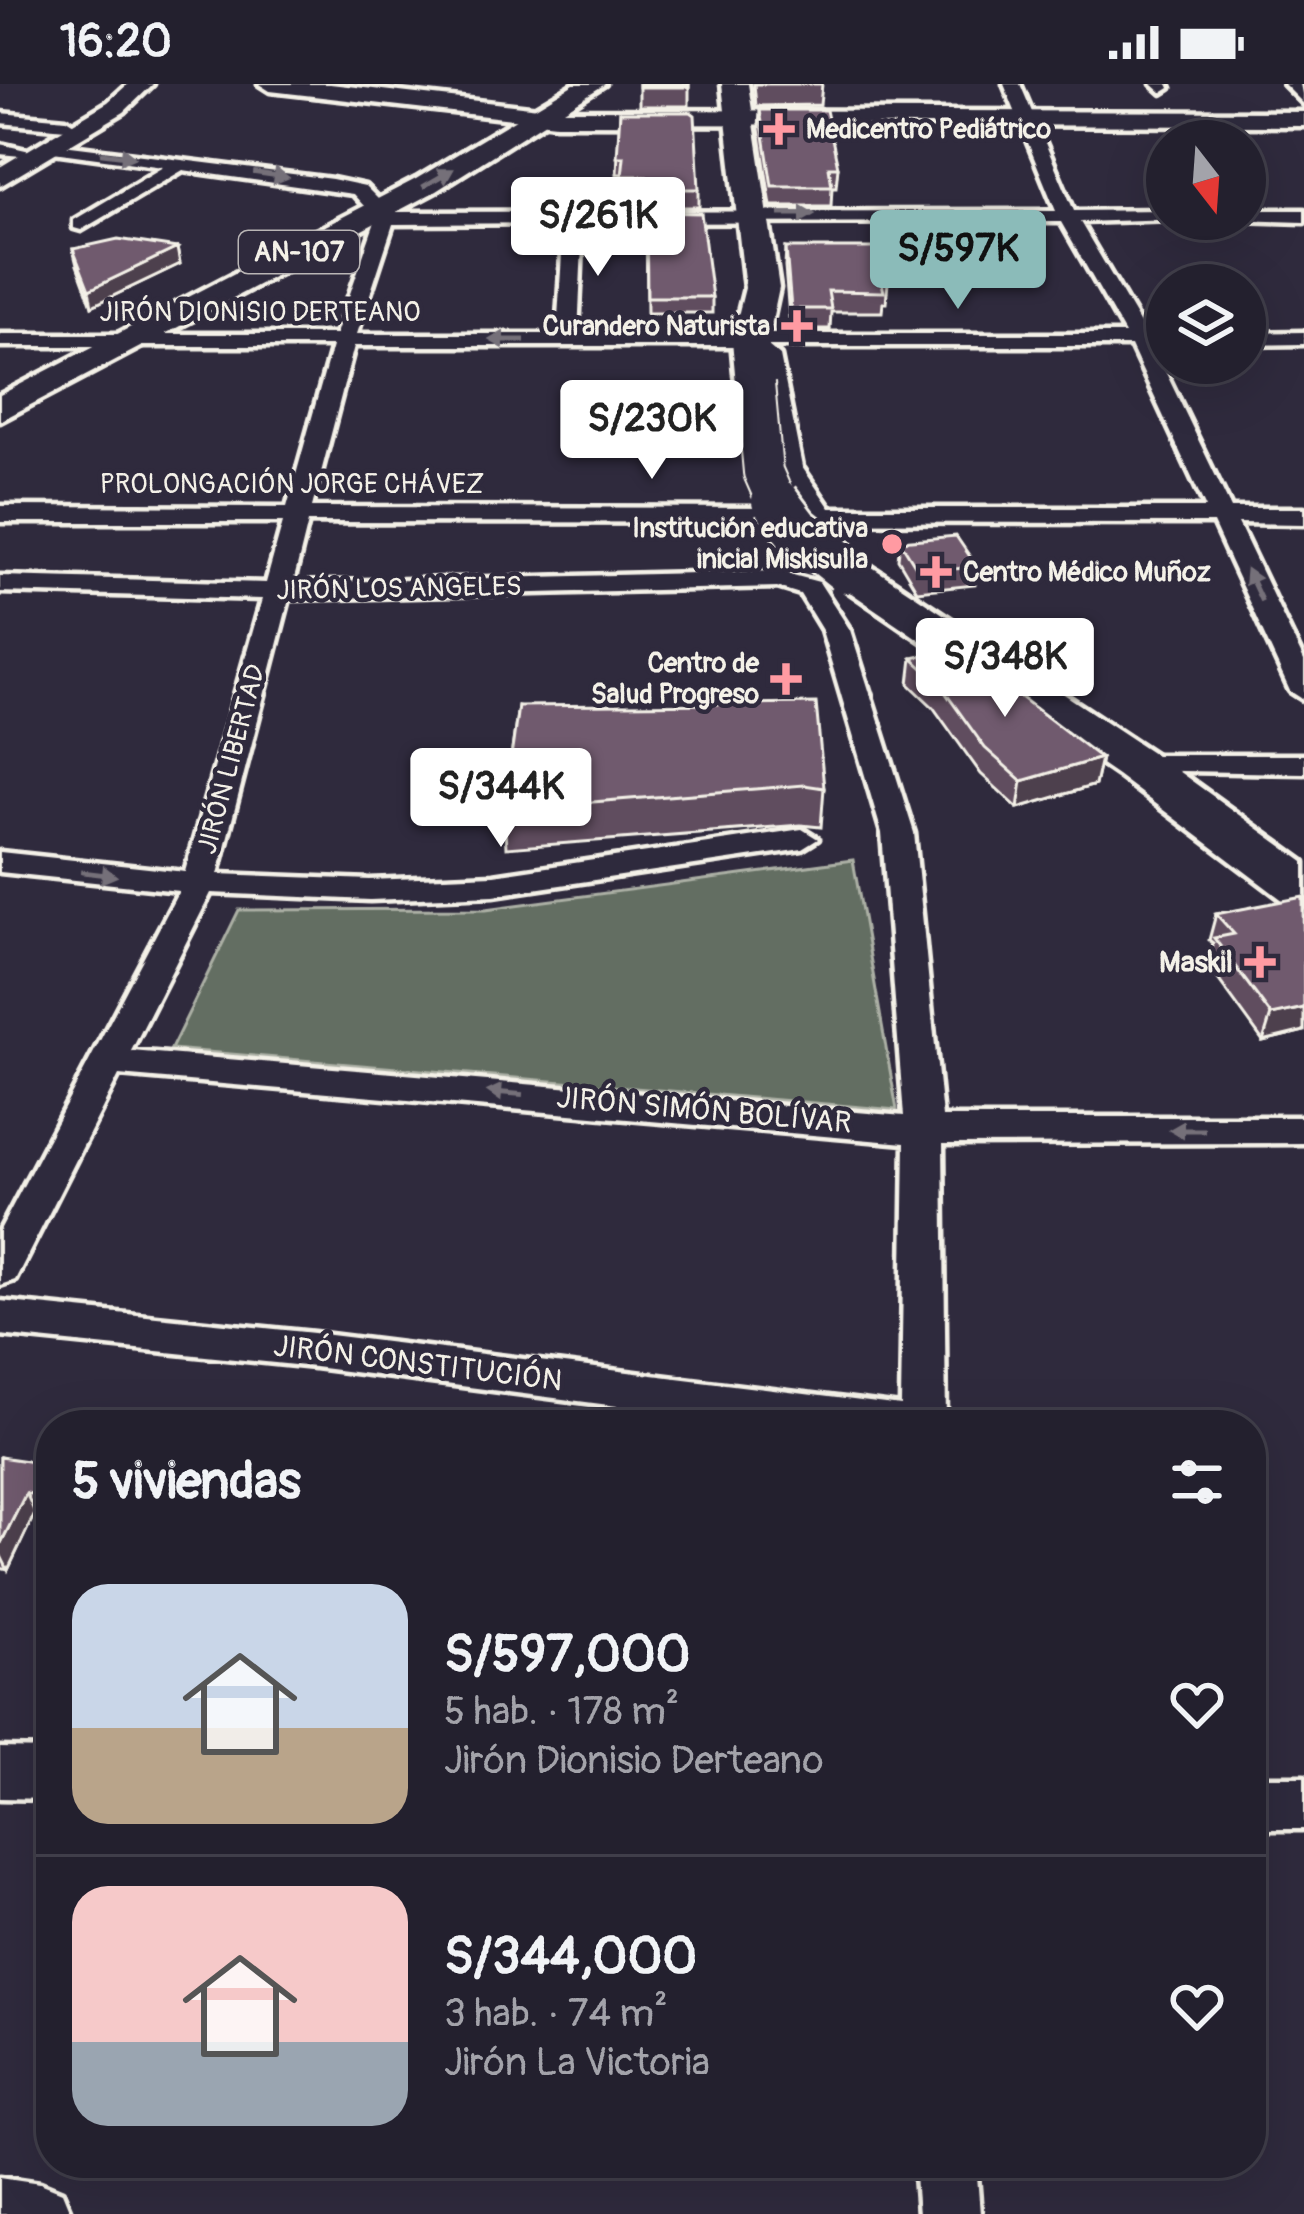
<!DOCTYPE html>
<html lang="es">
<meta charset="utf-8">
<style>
:root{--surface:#23202e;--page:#2b2836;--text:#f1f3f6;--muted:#a3a3aa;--line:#403e4a;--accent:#8bbbb9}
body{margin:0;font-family:Pangolin,sans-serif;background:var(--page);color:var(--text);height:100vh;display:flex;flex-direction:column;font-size:45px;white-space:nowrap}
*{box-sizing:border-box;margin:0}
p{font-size:39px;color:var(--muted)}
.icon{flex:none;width:66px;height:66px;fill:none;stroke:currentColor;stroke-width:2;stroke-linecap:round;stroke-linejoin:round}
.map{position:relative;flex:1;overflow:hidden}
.drawer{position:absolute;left:36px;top:1326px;width:1230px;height:768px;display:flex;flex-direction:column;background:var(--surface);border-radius:48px;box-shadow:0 12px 48px #0002,0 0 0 3px var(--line)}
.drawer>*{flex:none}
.needle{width:78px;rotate:163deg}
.fabs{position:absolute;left:1146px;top:36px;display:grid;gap:24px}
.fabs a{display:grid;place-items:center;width:120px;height:120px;border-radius:50%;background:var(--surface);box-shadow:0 12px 48px #0002,0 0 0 3px var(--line);font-size:60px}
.price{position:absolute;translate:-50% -102px;padding:0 27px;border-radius:12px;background:#fff;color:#222;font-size:39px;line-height:78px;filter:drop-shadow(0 3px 6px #0008)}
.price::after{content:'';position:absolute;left:50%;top:72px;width:36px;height:27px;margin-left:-18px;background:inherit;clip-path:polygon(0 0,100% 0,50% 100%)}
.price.current{background:var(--accent);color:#111}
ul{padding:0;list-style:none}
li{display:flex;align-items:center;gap:36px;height:300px;padding:0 36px}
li+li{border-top:3px solid var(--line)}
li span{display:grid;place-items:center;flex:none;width:336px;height:240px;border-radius:36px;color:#555}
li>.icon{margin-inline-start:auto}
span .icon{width:144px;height:144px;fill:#fffc;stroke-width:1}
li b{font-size:51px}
h2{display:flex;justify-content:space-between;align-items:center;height:144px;padding:0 36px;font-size:51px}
.status{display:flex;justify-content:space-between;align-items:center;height:84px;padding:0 60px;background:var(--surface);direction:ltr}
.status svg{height:33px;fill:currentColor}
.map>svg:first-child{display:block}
.green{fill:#636e62;stroke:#acb0a5;stroke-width:3}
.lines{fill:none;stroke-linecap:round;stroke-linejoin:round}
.street-casing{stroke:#f4f1e8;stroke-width:9}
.secondary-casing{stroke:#f4f1e8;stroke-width:9}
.primary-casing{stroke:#f4f1e8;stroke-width:9}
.highway-casing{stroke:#f4f1e8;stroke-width:9}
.street{fill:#2f2a3d;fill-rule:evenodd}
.secondary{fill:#2f2a3d;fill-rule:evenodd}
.primary{fill:#2f2a3d;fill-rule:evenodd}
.highway{fill:#2f2a3d;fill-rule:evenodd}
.highway-bridge-far1-casing{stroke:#f4f1e8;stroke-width:42;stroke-linecap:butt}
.highway-bridge-casing{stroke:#f4f1e8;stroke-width:52;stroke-linecap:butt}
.highway-bridge-far1{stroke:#2f2a3d;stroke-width:38}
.highway-bridge{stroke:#2f2a3d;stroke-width:46}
.wall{fill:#604d5f;stroke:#f4f1e8;stroke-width:3}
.shaded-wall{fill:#4e3f4d;stroke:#f4f1e8;stroke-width:3}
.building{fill:#705a6e;stroke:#f4f1e8;stroke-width:3}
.oneway{fill:#747079}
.poi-dot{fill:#ff9aa2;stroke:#2f2a3d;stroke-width:4.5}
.labels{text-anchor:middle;stroke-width:9;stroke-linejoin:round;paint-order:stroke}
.far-poi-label{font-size:27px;font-weight:bold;fill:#f4f1e8;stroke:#2f2a3d;text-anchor:end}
.shield{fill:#2f2a3d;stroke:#b9b5b5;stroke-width:3}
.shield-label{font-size:27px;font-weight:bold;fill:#f4f1e8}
.far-street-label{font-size:27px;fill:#f4f1e8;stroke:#2f2a3d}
.poi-label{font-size:30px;font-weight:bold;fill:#f4f1e8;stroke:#2f2a3d;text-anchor:end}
.street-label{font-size:30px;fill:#f4f1e8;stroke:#2f2a3d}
</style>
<div class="status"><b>16:20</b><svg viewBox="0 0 49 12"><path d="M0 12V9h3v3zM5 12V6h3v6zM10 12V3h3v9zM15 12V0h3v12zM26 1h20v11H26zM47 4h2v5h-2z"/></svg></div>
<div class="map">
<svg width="1304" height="2130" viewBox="0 0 1304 2130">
<rect width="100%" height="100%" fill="#2f2a3d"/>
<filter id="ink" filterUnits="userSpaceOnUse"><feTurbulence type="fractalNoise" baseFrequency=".00833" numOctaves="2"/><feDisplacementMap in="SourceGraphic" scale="24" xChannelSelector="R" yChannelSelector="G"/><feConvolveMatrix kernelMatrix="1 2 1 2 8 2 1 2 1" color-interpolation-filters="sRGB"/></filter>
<g filter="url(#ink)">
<path class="green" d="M853,776L897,1026L171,965L239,826L486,825Z"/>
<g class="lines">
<g class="street-casing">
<path id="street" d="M1004,0H1020L1074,127L1167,126V135H1174L1080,138L1146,250H1167V262H1153L1231,424H1304V440L1238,439L1304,577V616L1290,607L1213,439L308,438L293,499L778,487L819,498L850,546L914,749L942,1033H1304V1059L943,1060L946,1341H764L314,1283L0,1251V1217L314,1249L901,1322L905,1059L119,991L15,1196L0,1201V1146L179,807L0,788V768L185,788L262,515L0,508V492L266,499L283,438H0V422L287,423L332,262H0V250H336L376,135L353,110L183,86L81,146L74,144V136L163,83L53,68L47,67V59L332,95L365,102L391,128L1056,127ZM1061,138L1125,250H578L583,139ZM564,139L557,250H357L393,140ZM354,262H740L759,275L778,383L805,424L312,423ZM768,262H1131L1206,424H830L802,383L780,272ZM777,503L800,510L822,546L882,749L904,1032L131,967L211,809L370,816L494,811L802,765L818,755L802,745L494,791L370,796L218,790L289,515Z
M1152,0H1168L1170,4L1162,9Z
M1284,0H1300L1304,20Z
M0,29L66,35L74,40L66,45L0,39Z
M0,60L30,67L21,72L0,70Z
M1245,126H1304V138L1238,136L1245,135Z
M1304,248V260L1245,261V249Z
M1135,671H1304V689L1124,686L1120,680L1124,674Z
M0,1664L51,1665V1715L0,1714Z
M1251,1693H1304V1745H1251Z
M914,2079H976L980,2130H918Z
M0,2093L40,2099L62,2108L71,2130H0Z"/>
</g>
<g class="secondary-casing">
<path id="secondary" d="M128,0H153L124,28L0,102V83L108,18Z
M259,0H330L556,26L1304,28V42L556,40L270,7Z"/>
</g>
<g class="primary-casing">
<path id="primary" d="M574,0H605L436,107L0,337V311L416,95Z"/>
</g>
<g class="highway-casing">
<path id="highway" d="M722,0H748L779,204L768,256L774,300L768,308H742L736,300L732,256L745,204Z
M847,473L863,477L1153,669L1304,778V822L1284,817L1117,691L831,495L825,486L831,477Z"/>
</g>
<use href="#street" class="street"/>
<use href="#secondary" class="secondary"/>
<use href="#primary" class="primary"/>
<use href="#highway" class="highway"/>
<g class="highway-bridge-far1-casing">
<path id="highway-bridge-far1" d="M755,300L763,388L777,420"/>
</g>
<g class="highway-bridge-casing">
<path id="highway-bridge" d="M775,417L796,445L847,486"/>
</g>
<use href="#highway-bridge-far1" class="highway-bridge-far1"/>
<use href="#highway-bridge" class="highway-bridge"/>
</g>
<path class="wall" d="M639,0H689V22H639Z
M754,0H822L820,21L756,22Z
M760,26L838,83L836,103H832L831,122H771L759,45Z
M620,28L699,105V123H646V109H622V90H617Z
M646,128L712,213V229H647Z
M177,164L180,180L92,222L77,181L73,165Z
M786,164L888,199L886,219H883L882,228H831L830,245H790L785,183Z
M900,457L977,483L975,501L917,507L898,475Z
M912,574L998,605L1101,674L1095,701L1018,724L981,690L933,623L909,600Z
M518,622L824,704L821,743L801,741L506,764L504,725Z
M1304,814V947L1263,957L1207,880L1213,859L1209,856L1216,830Z
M0,1373L51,1390L41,1430L35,1429L8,1486L0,1484Z"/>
<path class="shaded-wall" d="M177,164L180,180L92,222L89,206Z
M1101,674L1095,701L1018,724L1022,697Z
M1304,924V947L1263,957L1271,931Z
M47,1380L51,1390V1410L41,1430L32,1410Z
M26,1409L35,1429L8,1486L0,1470V1461Z"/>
<path class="building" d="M639,0H689V3H639Z
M760,26H826L838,83H829L832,102H772Z
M620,28H691L695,31L699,105H646V92H622L624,73H617Z
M646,128L701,129L712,213H647Z
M118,155L177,164L89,206L73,165Z
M786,164H880L888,199H882L884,208L828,207L831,225H791Z
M956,452L977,483L919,488L900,457Z
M952,565L998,605L1009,604L1101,674L1022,697L985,664L937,597L912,574Z
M816,619L824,704L804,701L504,725L518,622Z
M1303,813L1304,924L1271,931L1214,854L1234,850L1216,830Z
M0,1373L47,1380L32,1410L26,1409L0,1461Z"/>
<defs><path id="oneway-solid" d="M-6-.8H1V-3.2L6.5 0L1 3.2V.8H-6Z" transform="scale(3)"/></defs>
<g class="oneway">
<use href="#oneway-solid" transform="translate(118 71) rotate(7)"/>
<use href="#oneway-solid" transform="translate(271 91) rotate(8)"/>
<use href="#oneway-solid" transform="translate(438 94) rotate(-30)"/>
<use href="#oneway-solid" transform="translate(797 130)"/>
<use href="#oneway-solid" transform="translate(507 256) rotate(-180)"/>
<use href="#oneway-solid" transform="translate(1254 501) rotate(-115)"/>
<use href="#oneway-solid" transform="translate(99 790) rotate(7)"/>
<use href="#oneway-solid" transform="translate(505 1009) rotate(-175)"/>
<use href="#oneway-solid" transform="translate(1187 1046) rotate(180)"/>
</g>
</g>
<g class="poi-dot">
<path d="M773 27h12v12h12v12h-12v12h-12v-12h-12v-12h12z"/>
<path d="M791 224h12v12h12v12h-12v12h-12v-12h-12v-12h12z"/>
<circle cx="892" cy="460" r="12"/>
<path d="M930 470h12v12h12v12h-12v12h-12v-12h-12v-12h12z"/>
<path d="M780 577h12v12h12v12h-12v12h-12v-12h-12v-12h12z"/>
<path d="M1254 860h12v12h12v12h-12v12h-12v-12h-12v-12h12z"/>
</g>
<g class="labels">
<g class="far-poi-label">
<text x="806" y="54" text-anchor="start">Medicentro Pediátrico</text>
<text x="770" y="251">Curandero Naturista</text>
<text x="868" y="453">Institución educativa<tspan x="868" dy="31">inicial Miskisulla</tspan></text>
<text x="963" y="497" text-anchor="start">Centro Médico Muñoz</text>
<text x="759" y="588">Centro de<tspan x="759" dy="31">Salud Progreso</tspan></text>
</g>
<rect class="shield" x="239" y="147" width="120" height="42" rx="9"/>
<g class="shield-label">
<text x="299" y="177">AN-107</text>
</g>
<g class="far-street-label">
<text x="260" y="237">JIRÓN DIONISIO DERTEANO</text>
<text x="292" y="409">PROLONGACIÓN JORGE CHÁVEZ</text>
<text transform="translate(399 504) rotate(-1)" y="9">JIRÓN LOS ANGELES</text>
<text transform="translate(231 675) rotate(-75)" y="9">JIRÓN LIBERTAD</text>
</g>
<g class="poi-label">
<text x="1233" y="888">Maskil</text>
</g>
<g class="street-label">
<text transform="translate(704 1026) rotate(5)" y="10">JIRÓN SIMÓN BOLÍVAR</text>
<text transform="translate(418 1279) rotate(7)" y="10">JIRÓN CONSTITUCIÓN</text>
</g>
</g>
</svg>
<div class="fabs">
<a><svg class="needle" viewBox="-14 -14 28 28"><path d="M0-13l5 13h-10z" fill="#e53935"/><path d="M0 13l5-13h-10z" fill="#a3a3aa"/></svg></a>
<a><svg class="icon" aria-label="layers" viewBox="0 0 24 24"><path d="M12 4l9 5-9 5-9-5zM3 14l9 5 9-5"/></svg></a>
</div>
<b class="price" style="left:598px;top:195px">S/261K</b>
<b class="price current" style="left:958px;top:228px">S/597K</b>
<b class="price" style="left:652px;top:398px">S/230K</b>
<b class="price" style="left:1005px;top:636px">S/348K</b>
<b class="price" style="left:501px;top:766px">S/344K</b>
<section class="drawer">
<h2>5 viviendas<svg class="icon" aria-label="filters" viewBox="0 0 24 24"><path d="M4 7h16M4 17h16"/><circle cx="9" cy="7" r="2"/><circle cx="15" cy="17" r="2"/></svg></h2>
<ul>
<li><span style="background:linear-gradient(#c9d6e8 60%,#b9a48a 0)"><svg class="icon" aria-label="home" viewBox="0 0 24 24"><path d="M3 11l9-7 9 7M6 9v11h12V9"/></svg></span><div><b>S/597,000</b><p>5 hab. · 178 m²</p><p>Jirón Dionisio Derteano</p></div><svg class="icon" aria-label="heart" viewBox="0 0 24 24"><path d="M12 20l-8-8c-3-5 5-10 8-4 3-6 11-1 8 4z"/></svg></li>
<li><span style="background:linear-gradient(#f6c9c9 65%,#9aa5b1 0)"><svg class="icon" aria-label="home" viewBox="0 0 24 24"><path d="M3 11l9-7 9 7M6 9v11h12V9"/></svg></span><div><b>S/344,000</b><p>3 hab. · 74 m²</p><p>Jirón La Victoria</p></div><svg class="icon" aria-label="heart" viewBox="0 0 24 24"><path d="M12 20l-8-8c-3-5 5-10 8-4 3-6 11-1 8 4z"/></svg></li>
</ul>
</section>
</div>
